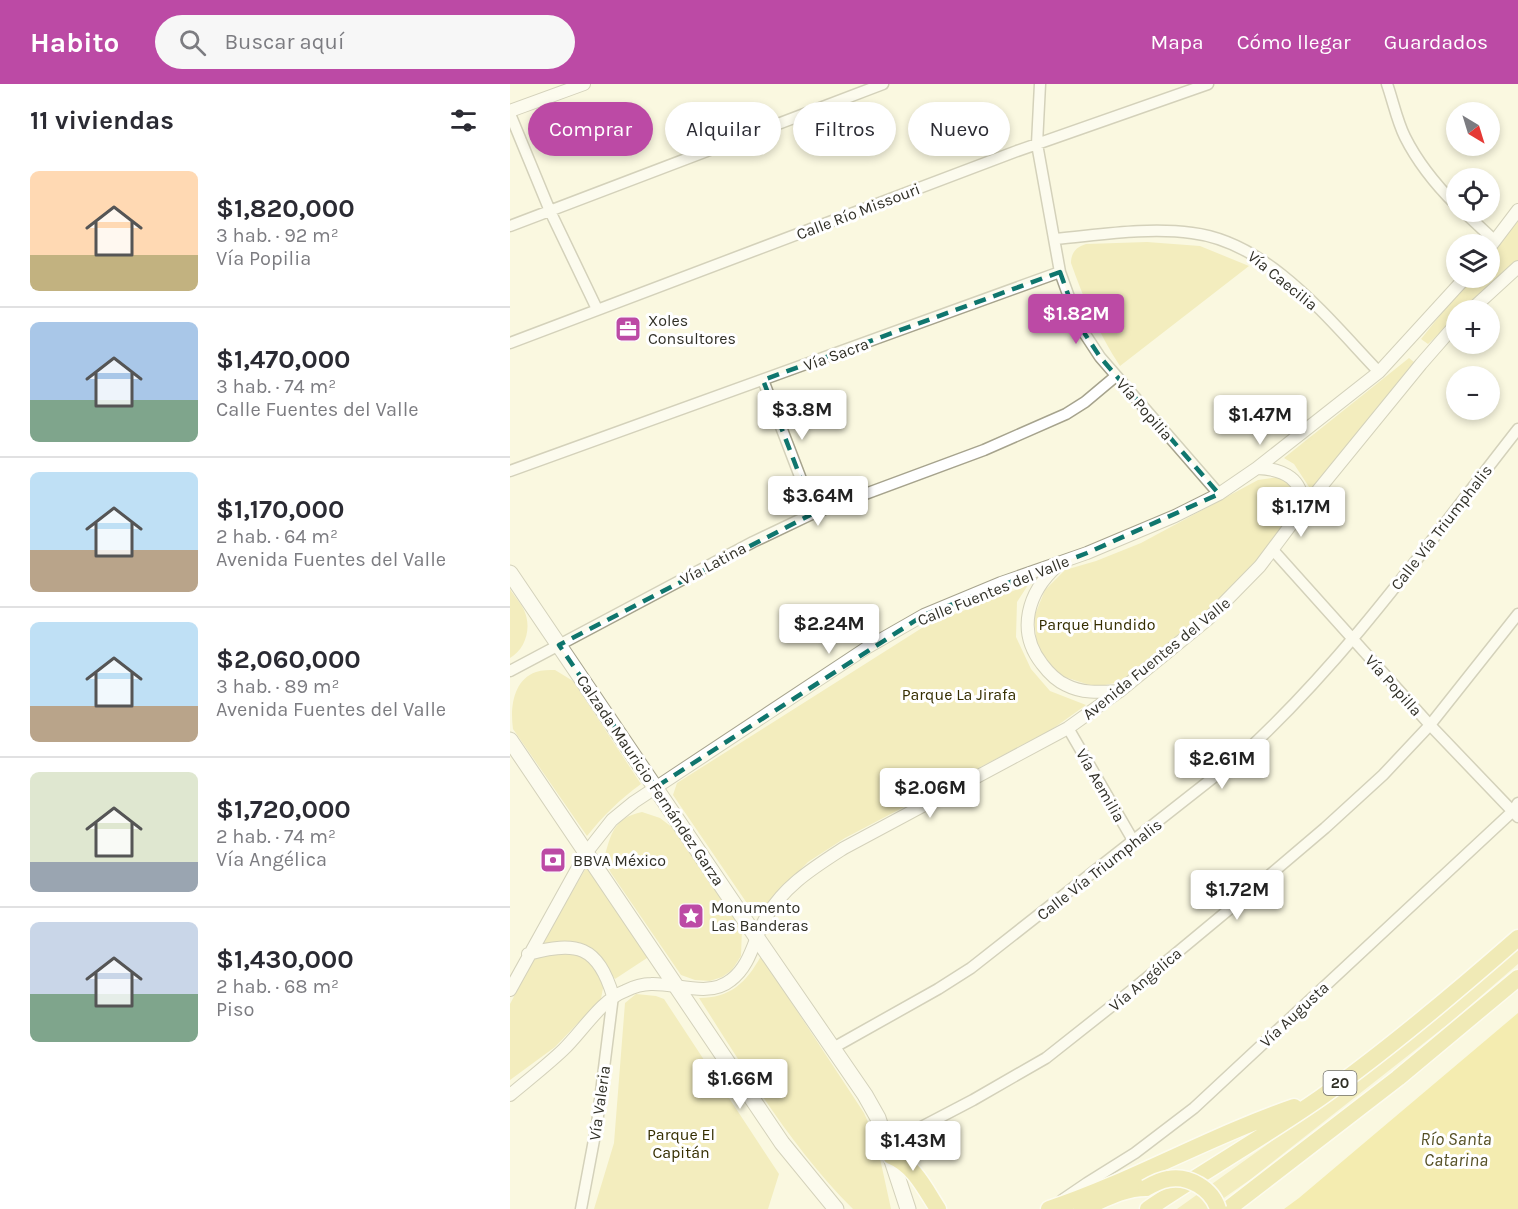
<!DOCTYPE html>
<html lang="es">
<meta charset="utf-8">
<style>
:root{--surface:#fff;--page:#f7f7f7;--text:#2b2b33;--muted:#7c7c81;--line:#e1e1e2;--accent:#bc4aa5}
body{margin:0;font-family:Karla,sans-serif;background:var(--page);color:var(--text);height:100vh;display:flex;flex-direction:column;font-size:22px;white-space:nowrap}
*{box-sizing:border-box;margin:0}
p{font-size:20px;color:var(--muted)}
.icon{flex:none;width:33px;height:33px;fill:none;stroke:currentColor;stroke-width:2;stroke-linecap:round;stroke-linejoin:round}
.map{position:relative;flex:1;overflow:hidden}
.panel{display:flex;flex-direction:column;background:var(--surface);width:510px}
.panel>*{flex:none}
.hud{position:absolute;left:18px;top:18px;width:570px;height:54px;display:flex;gap:12px}
.needle{width:39px;rotate:142deg}
.tools{position:absolute;left:936px;top:18px;display:grid;gap:12px}
.tools a{display:grid;place-items:center;width:54px;height:54px;border-radius:50%;background:var(--surface);box-shadow:0 3px 9px #0003;font-size:30px}
.price{position:absolute;translate:-50% -51px;padding:0 14px;border-radius:6px;background:#fff;color:#222;font-size:20px;line-height:39px;filter:drop-shadow(0 2px 3px #0008)}
.price::after{content:'';position:absolute;left:50%;top:36px;width:18px;height:14px;margin-left:-9px;background:inherit;clip-path:polygon(0 0,100% 0,50% 100%)}
.price.selected{background:var(--accent);color:#fff}
ul{padding:0;list-style:none}
li{display:flex;align-items:center;gap:18px;height:150px;padding:0 30px}
li+li{border-top:2px solid var(--line)}
li span{display:grid;place-items:center;flex:none;width:168px;height:120px;border-radius:9px;color:#555}
li>.icon{margin-inline-start:auto}
span .icon{width:72px;height:72px;fill:#fffc;stroke-width:1}
li b{font-size:26px}
h2{display:flex;justify-content:space-between;align-items:center;height:72px;padding:0 30px;font-size:26px}
.chip{padding:0 21px;border-radius:27px;background:var(--surface);box-shadow:0 3px 9px #0003;font-size:21px;line-height:54px}
.chip.selected{background:var(--accent);color:#fff}
header{display:flex;align-items:center;gap:36px;box-sizing:border-box;height:84px;padding:0 30px;background:var(--accent);color:#fff}
header strong{font-size:28px}
nav{display:flex;gap:33px;margin-inline-start:auto;font-size:21px}
.search{width:420px;height:54px;background:var(--page);display:flex;align-items:center;gap:15px;box-sizing:border-box;padding:0 21px;border-radius:33px;color:var(--muted);font-size:22px}
main{display:flex;flex:1;min-height:0}
.map>svg:first-child{display:block}
.green{fill:#eae096}
.water{fill:#edde75}
.lines{fill:none;stroke-linecap:round;stroke-linejoin:round}
.minor-casing{stroke:#a6a38d;stroke-width:13}
.tertiary-casing{stroke:#a6a38d;stroke-width:14}
.secondary-casing{stroke:#a6a38d;stroke-width:17}
.primary-casing{stroke:#fff;stroke-width:19}
.minor{stroke:#fff;stroke-width:10}
.tertiary{stroke:#fff;stroke-width:12}
.secondary{stroke:#fff;stroke-width:15}
.primary{stroke:#e5d983;stroke-width:16}
.primary-bridge-casing{stroke:#fff;stroke-width:19;stroke-linecap:butt}
.primary-bridge{stroke:#e5d983;stroke-width:16}
.marked{fill:none;stroke:#0f766e;stroke-width:4.5;stroke-dasharray:12 8;stroke-linejoin:round}
.labels{text-anchor:middle;stroke-width:6;stroke-linejoin:round;paint-order:stroke}
.shield{fill:#fff;stroke:#6f6e68;stroke-width:1.5}
.shield-label{font-size:15px;font-weight:bold;fill:#313027}
.street-label{font-size:16px;fill:#313027;stroke:#fff}
.poi-label{font-size:16px;fill:#313027;stroke:#fff;text-anchor:start}
.park-label{font-size:16px;fill:#352e00;stroke:#fff}
.water-label{font-size:18px;font-style:italic;fill:#565025;stroke:#fff}
</style>
<header>
<strong>Habito</strong>
<div class="search"><svg class="icon" aria-label="search" viewBox="0 0 24 24"><circle cx="10" cy="10" r="6"/><path d="M15 15l6 6"/></svg>Buscar aquí</div>
<nav><a>Mapa</a><a>Cómo llegar</a><a>Guardados</a></nav>
</header>
<main>
<section class="panel">
<h2>11 viviendas<svg class="icon" aria-label="filters" viewBox="0 0 24 24"><path d="M4 7h16M4 17h16"/><circle cx="9" cy="7" r="2"/><circle cx="15" cy="17" r="2"/></svg></h2>
<ul>
<li><span style="background:linear-gradient(#ffd9b3 70%,#c2b280 0)"><svg class="icon" aria-label="home" viewBox="0 0 24 24"><path d="M3 11l9-7 9 7M6 9v11h12V9"/></svg></span><div><b>$1,820,000</b><p>3 hab. · 92 m²</p><p>Vía Popilia</p></div></li>
<li><span style="background:linear-gradient(#a9c7e8 65%,#7fa58c 0)"><svg class="icon" aria-label="home" viewBox="0 0 24 24"><path d="M3 11l9-7 9 7M6 9v11h12V9"/></svg></span><div><b>$1,470,000</b><p>3 hab. · 74 m²</p><p>Calle Fuentes del Valle</p></div></li>
<li><span style="background:linear-gradient(#bfe0f5 65%,#b9a48a 0)"><svg class="icon" aria-label="home" viewBox="0 0 24 24"><path d="M3 11l9-7 9 7M6 9v11h12V9"/></svg></span><div><b>$1,170,000</b><p>2 hab. · 64 m²</p><p>Avenida Fuentes del Valle</p></div></li>
<li><span style="background:linear-gradient(#bfe0f5 70%,#b9a48a 0)"><svg class="icon" aria-label="home" viewBox="0 0 24 24"><path d="M3 11l9-7 9 7M6 9v11h12V9"/></svg></span><div><b>$2,060,000</b><p>3 hab. · 89 m²</p><p>Avenida Fuentes del Valle</p></div></li>
<li><span style="background:linear-gradient(#dfe7d0 75%,#9aa5b1 0)"><svg class="icon" aria-label="home" viewBox="0 0 24 24"><path d="M3 11l9-7 9 7M6 9v11h12V9"/></svg></span><div><b>$1,720,000</b><p>2 hab. · 74 m²</p><p>Vía Angélica</p></div></li>
<li><span style="background:linear-gradient(#c9d6e8 60%,#7fa58c 0)"><svg class="icon" aria-label="home" viewBox="0 0 24 24"><path d="M3 11l9-7 9 7M6 9v11h12V9"/></svg></span><div><b>$1,430,000</b><p>2 hab. · 68 m²</p><p>Piso</p></div></li>
</ul>
</section>
<div class="map">
<svg width="1008" height="1125" viewBox="0 0 1008 1125">
<rect width="100%" height="100%" fill="#faf8e0"/>
<path class="green" d="M1008,134V177L954,226H946V234L918,260L911,255L960,194H980V169Z
M637,158L690,162L739,182L610,282C589,250 574,216 561,179C561,169 566,163 576,160Z
M899,274L904,278L801,406L784,380L774,374Z
M770,393L779,399L788,410L785,428L736,494L648,570L609,598L586,603L548,591L527,562L524,533L535,506L555,486L586,477L631,459L748,396Z
M518,501L507,518L506,553L521,585L540,607L576,621L541,646L335,754L298,778L245,831L163,711L167,699L415,542Z
M0,505C4,512 11,519 14,526C22,543 16,565 0,574Z
M45,586L63,597L131,700C110,715 93,732 77,752L3,645C0,624 3,596 26,588C32,586 39,586 45,586Z
M132,728L150,734L163,744L232,844L231,872L222,886L212,893L200,897L185,896L171,891L101,789L94,775C101,749 104,734 132,728Z
M79,783L140,872L105,895C82,860 76,856 34,862L32,859L76,784Z
M1008,866V880L942,937L741,1095L698,1125H667L840,1001Z
M64,868L77,875L86,884L92,894L93,904L91,915L45,963L0,996V920L23,876L36,869Z
M251,872L354,1029L366,1056L381,1125H343C281,1063 236,987 189,914C220,914 236,899 251,872Z
M126,910L146,912L154,915L269,1090L258,1125H84L104,1059L115,919Z"/>
<path class="water" d="M1008,929V1125H774L789,1114Z"/>
<g class="lines">
<g class="minor-casing">
<path id="minor" d="M530,0L527,60L550,188L569,241L590,273L709,410
M877,0C883,17 887,37 895,53C908,79 926,101 946,121
M0,30L40,127L87,225
M954,128L985,157
M0,142L373,0
M545,155C590,151 637,143 682,149C759,158 819,236 869,288
M0,259L507,67L698,0
M253,296L304,429
M0,387L550,188
M763,466L920,641L1008,733
M0,587L243,458L304,429L474,366L556,330L575,318L606,292
M558,644L624,758
M323,964L428,905L461,884L732,671C837,575 920,457 1008,345
M377,1061L463,1016L536,974L622,906L728,818L815,744L873,691L920,641L1008,530
M552,1116L577,1099L625,1069L684,1024L1003,727L1008,719
M71,1125L87,1040L103,912"/>
</g>
<g class="tertiary-casing">
<path id="tertiary" d="M0,27L74,0
M980,163L1008,126
M961,226L1008,183
M747,384C774,385 795,395 792,426
M547,482C518,508 506,547 532,580C538,588 547,597 556,601C573,610 592,608 610,607
M18,870C67,856 88,862 103,912
M0,906L76,769L102,736L124,718L358,563L414,531L491,499L577,469L665,432L709,410L747,384L869,288L955,194
M0,1011C18,996 36,982 53,966C72,948 91,916 115,907C123,903 133,900 141,900C167,899 199,914 221,896C240,882 244,856 254,837C272,803 303,784 334,764L558,644L611,606L698,535L750,482L792,426L911,280L946,240"/>
</g>
<g class="secondary-casing">
<path id="secondary" d="M0,489L247,854L355,1011L368,1034L398,1125
M0,656L272,1059L326,1125"/>
</g>
<g class="primary-casing">
<path id="primary" d="M381,1072C404,1081 415,1105 428,1125
M539,1125C623,1097 700,1052 784,1023
M572,1125C593,1116 613,1104 636,1104
M638,1125C694,1087 754,1053 810,1014C879,965 944,910 1008,854
M718,1125L888,994L1008,894"/>
</g>
<use href="#minor" class="minor"/>
<use href="#tertiary" class="tertiary"/>
<use href="#secondary" class="secondary"/>
<use href="#primary" class="primary"/>
<g class="primary-bridge-casing">
<path id="primary-bridge" d="M636,1104C643,1100 651,1096 658,1095C679,1091 702,1105 708,1125"/>
</g>
<use href="#primary-bridge" class="primary-bridge"/>
</g>
<path d="M0 0H1008V1125H0ZM550,188L569,241L590,273L709,410L577,469L414,531L146,703L49,561L304,429L253,296Z" fill="#faf8e0" fill-opacity=".55" fill-rule="evenodd"/>
<path class="marked" d="M550,188L569,241L590,273L709,410L577,469L414,531L146,703L49,561L304,429L253,296Z"/>
<defs>
<g id="office-square" transform="scale(1.35)"><rect x="-9" y="-9" width="18" height="18" rx="4" fill="#bc4aa5" stroke="#fff"/><path d="M-6-3h4V-5.5h4V-3h4V5H-6ZM-1-4.5V-3h2v-1.5ZM-6 0V1H6V0Z" fill="#fff"/></g>
<g id="bank-square" transform="scale(1.35)"><rect x="-9" y="-9" width="18" height="18" rx="4" fill="#bc4aa5" stroke="#fff"/><path d="M-6-4H6V4H-6ZM0-2.3a2.3 2.3 0 1 0 0 4.6a2.3 2.3 0 1 0 0-4.6Z" fill="#fff"/></g>
<g id="sight-square" transform="scale(1.35)"><rect x="-9" y="-9" width="18" height="18" rx="4" fill="#bc4aa5" stroke="#fff"/><path d="M0-6L1.8-2.2L6-1.7L2.9 1.2L3.7 5.4L0 3.3L-3.7 5.4L-2.9 1.2L-6-1.7L-1.8-2.2Z" fill="#fff"/></g>
</defs>
<g fill-rule="evenodd">
<use href="#office-square" x="118" y="245"/>
<use href="#bank-square" x="43" y="776"/>
<use href="#sight-square" x="181" y="832"/>
</g>
<g class="labels">
<rect class="shield" x="813.5" y="987" width="33" height="24" rx="4.5"/>
<g class="shield-label">
<text x="830" y="1004">20</text>
</g>
<g class="street-label">
<text transform="translate(348 127) rotate(-21)" y="6">Calle Río Missouri</text>
<text transform="translate(773 196) rotate(39)" y="6">Vía Caecilia</text>
<text transform="translate(326 270) rotate(-20)" y="6">Vía Sacra</text>
<text transform="translate(635 325) rotate(49)" y="6">Vía Popilia</text>
<text transform="translate(931 443) rotate(-52)" y="6">Calle Vía Triumphalis</text>
<text transform="translate(203 479) rotate(-28)" y="6">Vía Latina</text>
<text transform="translate(483 506) rotate(-22)" y="6">Calle Fuentes del Valle</text>
<text transform="translate(646 574) rotate(-39)" y="6">Avenida Fuentes del Valle</text>
<text transform="translate(884 601) rotate(48)" y="6">Vía Popilla</text>
<text transform="translate(141 696) rotate(56)" y="6">Calzada Mauricio Fernández Garza</text>
<text transform="translate(591 701) rotate(60)" y="6">Vía Aemilia</text>
<text transform="translate(589 785) rotate(-38)" y="6">Calle Vía Triumphalis</text>
<text transform="translate(635 895) rotate(-40)" y="6">Vía Angélica</text>
<text transform="translate(784 930) rotate(-43)" y="6">Vía Augusta</text>
<text transform="translate(89 1019) rotate(-82)" y="6">Vía Valeria</text>
</g>
<g class="poi-label">
<text x="138" y="242">Xoles<tspan x="138" dy="18">Consultores</tspan></text>
<text x="63" y="782">BBVA México</text>
<text x="201" y="829">Monumento<tspan x="201" dy="18">Las Banderas</tspan></text>
</g>
<g class="park-label">
<text x="587" y="546">Parque Hundido</text>
<text x="449" y="616">Parque La Jirafa</text>
<text x="171" y="1056">Parque El<tspan x="171" dy="18">Capitán</tspan></text>
</g>
<g class="water-label">
<text x="946" y="1061">Río Santa<tspan x="946" dy="21">Catarina</tspan></text>
</g>
</g>
</svg>
<div class="tools">
<a><svg class="needle" viewBox="-14 -14 28 28"><path d="M0-13l5 13h-10z" fill="#e53935"/><path d="M0 13l5-13h-10z" fill="#7c7c81"/></svg></a>
<a><svg class="icon" aria-label="locate" viewBox="0 0 24 24"><circle cx="12" cy="12" r="6"/><path d="M12 2v4M12 18v4M2 12h4M18 12h4"/></svg></a>
<a><svg class="icon" aria-label="layers" viewBox="0 0 24 24"><path d="M12 4l9 5-9 5-9-5zM3 14l9 5 9-5"/></svg></a>
<a>+</a>
<a>−</a>
</div>
<b class="price selected" style="left:566px;top:261px">$1.82M</b>
<b class="price" style="left:292px;top:357px">$3.8M</b>
<b class="price" style="left:750px;top:362px">$1.47M</b>
<b class="price" style="left:308px;top:443px">$3.64M</b>
<b class="price" style="left:791px;top:454px">$1.17M</b>
<b class="price" style="left:319px;top:571px">$2.24M</b>
<b class="price" style="left:712px;top:706px">$2.61M</b>
<b class="price" style="left:420px;top:735px">$2.06M</b>
<b class="price" style="left:727px;top:837px">$1.72M</b>
<b class="price" style="left:230px;top:1026px">$1.66M</b>
<b class="price" style="left:403px;top:1088px">$1.43M</b>
<div class="hud">
<a class="chip selected">Comprar</a>
<a class="chip">Alquilar</a>
<a class="chip">Filtros</a>
<a class="chip">Nuevo</a>
</div>
</div>
</main>
